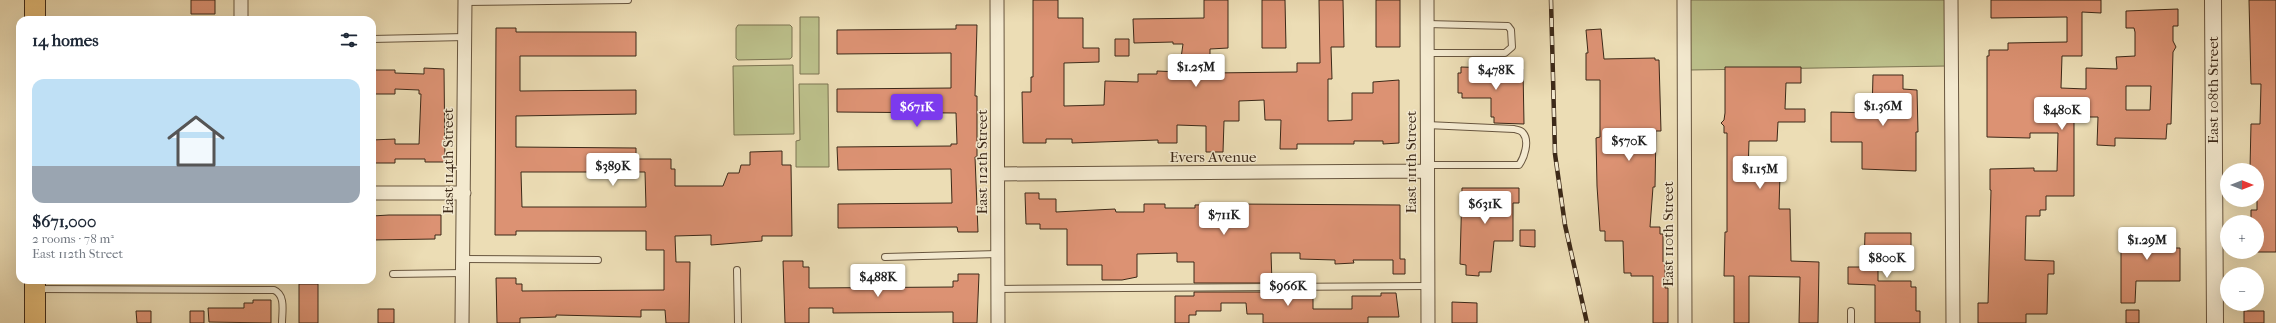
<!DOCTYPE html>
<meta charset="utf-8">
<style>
:root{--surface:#fff;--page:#f6f6f7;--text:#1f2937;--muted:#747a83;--accent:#7c3aed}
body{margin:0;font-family:"IM FELL French Canon",serif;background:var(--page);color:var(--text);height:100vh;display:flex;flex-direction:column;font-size:15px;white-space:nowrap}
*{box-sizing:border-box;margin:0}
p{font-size:13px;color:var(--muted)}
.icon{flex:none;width:22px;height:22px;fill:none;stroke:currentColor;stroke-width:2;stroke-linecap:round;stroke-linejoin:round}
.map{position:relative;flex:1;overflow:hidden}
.sheet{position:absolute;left:16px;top:16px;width:360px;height:268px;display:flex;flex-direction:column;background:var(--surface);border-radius:12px;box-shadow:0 4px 16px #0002}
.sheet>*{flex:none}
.needle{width:26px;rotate:90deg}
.tools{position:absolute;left:2220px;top:163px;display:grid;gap:8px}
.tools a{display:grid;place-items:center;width:44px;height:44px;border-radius:50%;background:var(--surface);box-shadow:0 4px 16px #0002;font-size:20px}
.price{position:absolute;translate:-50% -34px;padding:0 9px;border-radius:4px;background:#fff;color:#222;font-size:13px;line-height:26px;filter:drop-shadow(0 1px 2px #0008)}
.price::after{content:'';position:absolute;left:50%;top:24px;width:12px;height:9px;margin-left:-6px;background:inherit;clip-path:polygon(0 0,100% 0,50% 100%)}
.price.selected{background:var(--accent);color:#fff}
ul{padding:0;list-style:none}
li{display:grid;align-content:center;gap:8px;height:212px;padding:0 16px}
li span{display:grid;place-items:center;height:124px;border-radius:12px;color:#555}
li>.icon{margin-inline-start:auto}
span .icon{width:72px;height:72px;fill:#fffc;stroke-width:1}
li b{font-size:17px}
h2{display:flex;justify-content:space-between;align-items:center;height:48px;padding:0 16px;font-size:17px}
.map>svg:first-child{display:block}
.green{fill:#bcc08b;stroke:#7c7452}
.building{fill:#dc9273;stroke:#3c2918;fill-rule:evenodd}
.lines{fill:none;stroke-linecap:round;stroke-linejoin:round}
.service-casing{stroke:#68563f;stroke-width:8}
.minor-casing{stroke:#68563f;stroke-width:15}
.tertiary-casing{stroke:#68563f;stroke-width:18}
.primary-casing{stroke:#3c2918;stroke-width:22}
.service{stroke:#f3e9cf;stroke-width:6}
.minor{stroke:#f3e9cf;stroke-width:13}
.tertiary{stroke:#f3e9cf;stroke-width:16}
.primary{stroke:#e6be7a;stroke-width:20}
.rail-casing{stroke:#3c2918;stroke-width:4.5}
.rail{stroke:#f3e9cf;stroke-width:3;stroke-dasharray:9;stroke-linecap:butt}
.labels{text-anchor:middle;stroke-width:3;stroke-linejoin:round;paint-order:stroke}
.street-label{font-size:15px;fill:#3c2918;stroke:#f3e9cf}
</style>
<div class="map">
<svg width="2276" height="323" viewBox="0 0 2276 323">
<rect width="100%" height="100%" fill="#ecddb5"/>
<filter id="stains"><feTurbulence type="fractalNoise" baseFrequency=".005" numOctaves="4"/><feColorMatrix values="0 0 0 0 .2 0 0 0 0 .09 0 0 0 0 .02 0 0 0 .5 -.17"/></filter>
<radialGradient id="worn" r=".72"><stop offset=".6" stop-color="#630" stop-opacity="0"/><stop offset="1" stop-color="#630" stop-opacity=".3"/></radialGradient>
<path class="green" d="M1690,0H1948V66L1690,70Z
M800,17H819V74H800Z
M738,25H790L792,27V57L790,59L738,60L736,58V28Z
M793,65L794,134L734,135L733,66Z
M799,84H828L829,167H796V141L800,140Z"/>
<path class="building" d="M191,0H215V14H191Z
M1033,0H1058V18H1083V48H1099V62L1064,63V106L1104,105L1105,81L1138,82V74H1157V71L1179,72L1183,44H1173V42L1134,43L1133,19L1204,18V0H1228V48L1210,49V73L1297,72V63H1320L1319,0H1343L1344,47H1331L1332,79H1328V121L1352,120V93H1373V82L1399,80V143L1383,144V141H1354V144H1297V149H1280L1281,120H1265L1264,100L1239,101V121H1224L1223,152H1206V126L1177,125V143H1158V140L1072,143V139H1046V143H1023L1022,92H1031V77H1033Z
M1262,0H1285L1286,48H1262Z
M1376,0H1400V47H1376Z
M1991,0H2101V13L2082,12V56H2062L2061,88L2086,89V68L2117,69L2116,57L2135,56V32L2134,28H2126V11L2178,9V26H2173V41L2176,47L2173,52L2171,124H2167L2166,139L2115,138V146L2097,145L2098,117H2074V196H2046V210H2040V216H2026L2025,260L2054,261V274H2048L2047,314H2026V323H1978V303H1988L1991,190H1990V169L2034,168V171H2057L2058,133H2030V138L1987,137V56H1989V50H2008V43L2067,42V17L1991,18ZM2126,86H2151L2150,110H2126Z
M2249,0H2276V252H2257V222H2251V210H2257V170L2250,168L2251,124H2260L2261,84H2251Z
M956,25H977L975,96H977V157H975L978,232H958L957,227L838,228V204L952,203L951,169L838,170L837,147L951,146V144H957L956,113L837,112V89L951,88V53L837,54V30L956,29Z
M496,28H516V32H636V56H520V91L636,90V114L516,116V147L636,148V159H671V169H675V186H723L728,173H739L741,165H750V152L782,151V165H791L792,236H762V241L711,245V235L675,236L676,262H690L689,323H666L665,310H641V317L556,315V317L520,318V323H497L496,278H516V284H522V291L664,290V250H646V231H516V235H495ZM521,172H645L646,207H522Z
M1601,29L1604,59L1655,58V60H1659L1661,131H1656L1655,187H1653L1650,227H1660V234H1663V262H1665V288H1668V323H1653V276H1631V273H1624L1623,241H1605V231H1600L1597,186L1596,138L1600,137V80H1586V53H1588L1586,30Z
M1115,39H1129V56H1115Z
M1461,67L1523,69L1524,124L1494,123V117H1491V98H1462V93H1458V73H1461Z
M1725,67H1801V83H1786L1785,109H1805V122H1778L1777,141H1749L1748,174L1780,175L1779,209H1790L1791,261L1819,262L1818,323H1799L1800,277L1749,276V323H1734V276H1724L1725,232H1727V133H1724V126L1721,123L1724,120L1725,113Z
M424,68L444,69L445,162H425V159H395V163H372V140L395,139V144H419L421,94H419V90L395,89V94H372V70H395V73L424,74Z
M1873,75H1903V89L1917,90L1918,132H1916V171L1862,169V142H1831V112L1872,113Z
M1462,188H1519V203H1513V241H1494L1491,272H1479V276L1466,275V265L1460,264Z
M1025,193H1039V199H1056V212L1115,209L1116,212H1144V204H1165V208H1195V205L1232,204L1400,205V259H1405V274H1393V260H1353L1354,263L1335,264V260L1300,259V253H1271L1272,283H1194V262H1177V253L1137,254V277L1122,280H1102V265H1067V229H1040V224H1026Z
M389,215H441V235H435V239L372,240V216Z
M1520,230H1535V247L1520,246Z
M2128,230H2165V237H2168V248H2180V281H2136L2135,303H2121V248H2128Z
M1865,233H1911V255H1878V281H1911V287H1916V311H1920V323H1875V285L1848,284V267H1864Z
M783,261H803V267H809V288L953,287V281H958V274H979L977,323H953V312L833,313V308H809V323H785Z
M299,284H318V323H299Z
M1194,292H1272V295L1313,297V309H1352V296H1381V293H1396L1399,317H1368V323H1263V314H1247L1246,303H1221V311H1196V315H1189V323H1175V296H1194Z
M253,300H271V323L209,322L208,308H244V303H253Z
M1452,302L1477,303V323H1452Z
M378,309H394V323H378Z
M2126,310H2139V323H2126Z
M136,311H151V323H137Z
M190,311H204V323H190Z
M2244,311H2264V323H2244Z"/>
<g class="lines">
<g class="service-casing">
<path id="service" d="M465,2L628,0
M1427,24L1508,26L1511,30L1512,47L1505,53H1427
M372,39L465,37
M1427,125L1514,129C1517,130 1521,130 1523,133C1530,141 1524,158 1519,165H1427
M885,257L998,254
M463,259L598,260
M737,270L738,323
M393,274L463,273
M37,289L274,290C286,295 282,312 282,323
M998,289L1428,286
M1851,323V311"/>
</g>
<g class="minor-casing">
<path id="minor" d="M241,0V20
M997,0L998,323
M1427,0L1428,323
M1684,0L1685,323
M1951,0L1953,323
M999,174L1427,171
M372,193H464
M462,323L465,0"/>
</g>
<g class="tertiary-casing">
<path id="tertiary" d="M2213,0L2215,323"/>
</g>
<g class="primary-casing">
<path id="primary" d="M35,20V0
M35,323V280"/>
</g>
<use href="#service" class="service"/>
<use href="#minor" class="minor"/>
<use href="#tertiary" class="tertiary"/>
<use href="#primary" class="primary"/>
<g class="rail-casing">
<path id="rail" d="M1551,0L1555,154L1565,225L1587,323"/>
</g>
<use href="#rail" class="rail"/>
</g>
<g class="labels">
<g class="street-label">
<text transform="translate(2213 90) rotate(-90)" y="5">East 108th Street</text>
<text x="1213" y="162">Evers Avenue</text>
<text transform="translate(448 161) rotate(-90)" y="5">East 114th Street</text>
<text transform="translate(982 162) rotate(-90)" y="5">East 112th Street</text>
<text transform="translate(1411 162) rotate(-90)" y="5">East 111th Street</text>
<text transform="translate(1668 234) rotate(-90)" y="5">East 110th Street</text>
</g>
</g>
<rect width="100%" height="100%" filter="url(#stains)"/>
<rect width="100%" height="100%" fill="url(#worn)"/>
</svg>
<div class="tools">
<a><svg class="needle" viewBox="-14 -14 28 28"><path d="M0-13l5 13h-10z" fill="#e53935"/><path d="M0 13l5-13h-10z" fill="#747a83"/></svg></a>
<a>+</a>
<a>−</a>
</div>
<b class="price" style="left:1196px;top:88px">$1.25M</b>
<b class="price" style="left:1496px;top:91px">$478K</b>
<b class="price" style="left:1883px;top:127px">$1.36M</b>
<b class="price selected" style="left:917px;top:128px">$671K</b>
<b class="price" style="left:2062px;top:131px">$480K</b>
<b class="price" style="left:1629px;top:162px">$570K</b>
<b class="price" style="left:613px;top:187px">$389K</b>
<b class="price" style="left:1760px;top:190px">$1.15M</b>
<b class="price" style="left:1485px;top:225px">$631K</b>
<b class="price" style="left:1224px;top:236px">$711K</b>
<b class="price" style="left:2147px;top:261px">$1.29M</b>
<b class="price" style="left:1887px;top:279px">$800K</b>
<b class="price" style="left:878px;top:298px">$488K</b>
<b class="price" style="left:1288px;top:307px">$966K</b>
<section class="sheet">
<h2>14 homes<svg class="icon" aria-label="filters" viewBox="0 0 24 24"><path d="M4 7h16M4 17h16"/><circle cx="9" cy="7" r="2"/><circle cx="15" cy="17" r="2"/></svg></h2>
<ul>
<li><span style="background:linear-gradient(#bfe0f5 70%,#9aa5b1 0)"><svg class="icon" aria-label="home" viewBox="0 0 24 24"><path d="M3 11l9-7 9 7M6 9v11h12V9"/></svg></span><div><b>$671,000</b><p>2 rooms · 78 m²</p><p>East 112th Street</p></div></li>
</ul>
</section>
</div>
